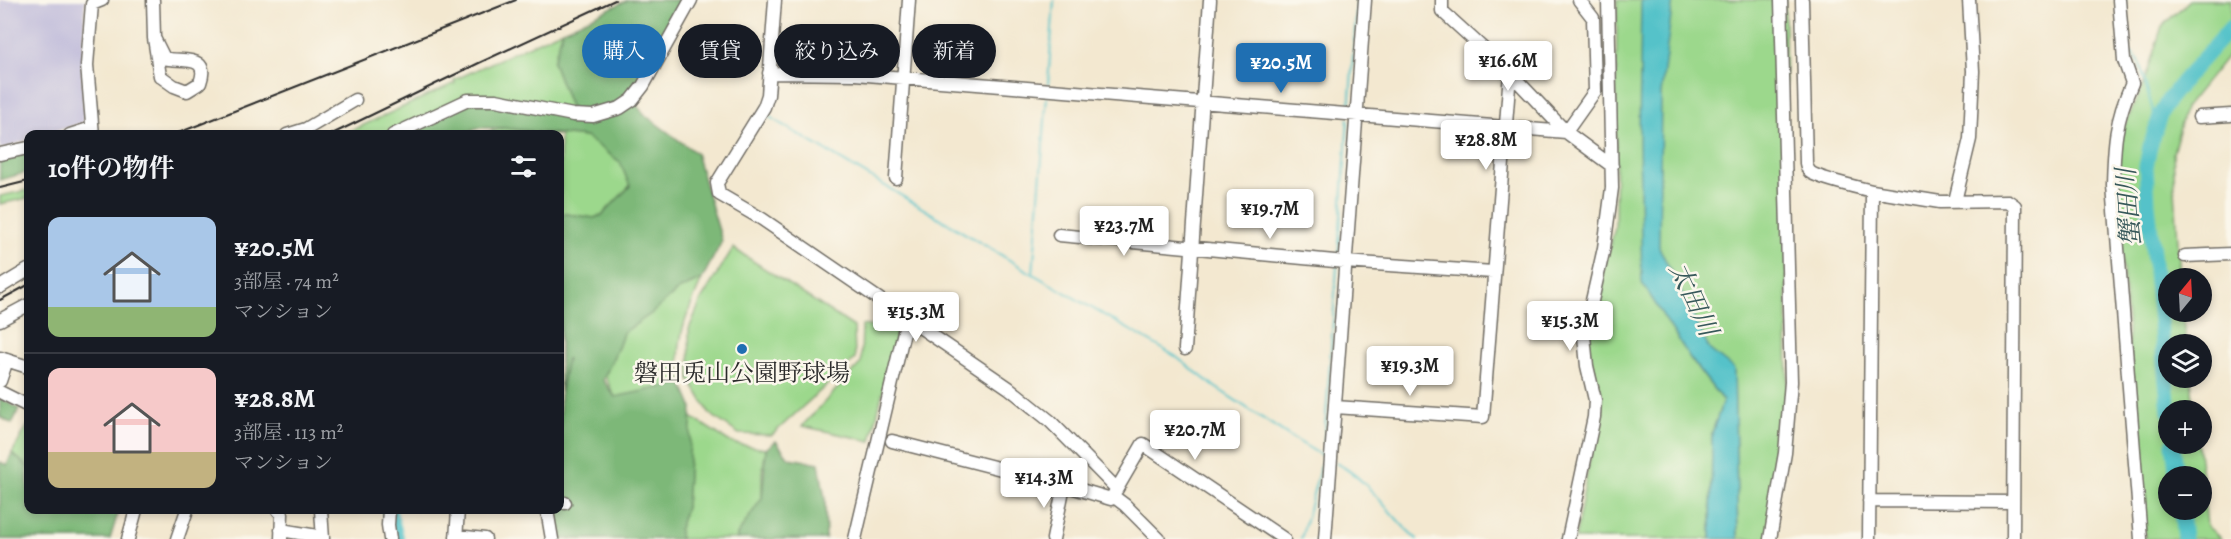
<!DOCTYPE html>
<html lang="ja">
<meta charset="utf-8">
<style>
:root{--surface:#171b24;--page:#242831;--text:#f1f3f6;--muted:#9ea1a6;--line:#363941;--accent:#1f6fb2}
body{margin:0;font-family:Alegreya,"Noto Serif JP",serif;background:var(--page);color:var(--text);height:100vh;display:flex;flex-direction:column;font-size:22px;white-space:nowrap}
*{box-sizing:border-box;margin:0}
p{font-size:20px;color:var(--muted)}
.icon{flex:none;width:33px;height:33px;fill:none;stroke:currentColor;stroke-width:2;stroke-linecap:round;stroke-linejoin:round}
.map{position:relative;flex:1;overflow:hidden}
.sheet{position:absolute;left:24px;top:130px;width:540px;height:384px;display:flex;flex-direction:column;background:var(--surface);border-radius:12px;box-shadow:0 3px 9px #0003}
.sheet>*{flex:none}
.banner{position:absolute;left:582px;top:24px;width:570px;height:54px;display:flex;gap:12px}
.needle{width:39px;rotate:18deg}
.tools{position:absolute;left:2158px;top:268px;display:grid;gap:12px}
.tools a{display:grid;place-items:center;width:54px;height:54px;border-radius:50%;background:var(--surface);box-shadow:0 3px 9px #0003;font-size:30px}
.price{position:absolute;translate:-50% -51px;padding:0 14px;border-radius:6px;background:#fff;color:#222;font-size:20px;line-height:39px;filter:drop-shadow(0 2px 3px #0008)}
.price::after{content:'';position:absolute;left:50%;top:36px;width:18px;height:14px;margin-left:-9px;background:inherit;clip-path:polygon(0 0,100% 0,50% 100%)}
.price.on{background:var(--accent);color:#fff}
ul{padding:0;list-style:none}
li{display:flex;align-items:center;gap:18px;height:150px;padding:0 24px}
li+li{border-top:2px solid var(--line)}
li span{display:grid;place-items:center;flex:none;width:168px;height:120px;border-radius:12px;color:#555}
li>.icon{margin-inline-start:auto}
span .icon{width:72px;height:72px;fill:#fffc;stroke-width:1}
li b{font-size:26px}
h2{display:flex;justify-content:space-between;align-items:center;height:72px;padding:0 24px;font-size:26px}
.chip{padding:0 21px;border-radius:27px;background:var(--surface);box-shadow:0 3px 9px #0003;font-size:21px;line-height:54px}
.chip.on{background:var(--accent);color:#fff}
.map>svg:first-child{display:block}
.industrial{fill:#c4c0db}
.green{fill:#9cd88c;stroke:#64825c;stroke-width:1.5}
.forest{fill:#7db878;stroke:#547252;stroke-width:1.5}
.water{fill:#54c2c9;stroke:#40767a;stroke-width:1.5}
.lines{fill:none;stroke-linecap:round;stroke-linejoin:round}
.stream{stroke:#54c2c9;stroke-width:2}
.river{stroke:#54c2c9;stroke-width:15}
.minor-casing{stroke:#716d65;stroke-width:15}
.minor{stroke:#fff;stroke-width:12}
.rail{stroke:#2b2b2b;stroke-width:2}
.poi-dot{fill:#1f6fb2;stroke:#fbf7ec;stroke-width:2}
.labels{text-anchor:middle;stroke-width:5;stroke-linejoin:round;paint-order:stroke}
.poi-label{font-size:24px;fill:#2b2b2b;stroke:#fbf7ec}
.water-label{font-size:26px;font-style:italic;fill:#37585a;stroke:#fbf7ec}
</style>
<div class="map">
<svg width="2231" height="539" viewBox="0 0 2231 539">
<rect width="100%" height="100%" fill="#fbf7ec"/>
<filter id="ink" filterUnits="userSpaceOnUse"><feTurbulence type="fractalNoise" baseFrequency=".0167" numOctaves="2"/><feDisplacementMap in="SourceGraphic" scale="12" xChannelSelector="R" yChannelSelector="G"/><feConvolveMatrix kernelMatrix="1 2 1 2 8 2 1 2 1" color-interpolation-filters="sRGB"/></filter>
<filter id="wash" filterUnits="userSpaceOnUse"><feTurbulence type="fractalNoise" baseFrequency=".008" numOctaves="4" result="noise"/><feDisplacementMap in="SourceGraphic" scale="24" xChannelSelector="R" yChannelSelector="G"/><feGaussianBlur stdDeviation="1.35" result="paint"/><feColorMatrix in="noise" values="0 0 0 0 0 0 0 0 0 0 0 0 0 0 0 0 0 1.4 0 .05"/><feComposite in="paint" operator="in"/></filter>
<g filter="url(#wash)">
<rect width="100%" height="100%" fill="#f3e8d0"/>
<path class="industrial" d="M0,0H85L82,67L84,122L45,135H28V140L0,150Z"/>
<path class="green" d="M1617,0H1785L1788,425L1769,539H1738L1734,370L1690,358L1723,401L1712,433L1711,539H1575L1600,403L1584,336L1615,228Z
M2190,0H2231V51L2185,108L2173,153L2180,279H2169V312H2183L2187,345H2169V378H2191L2194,411H2169V444H2198L2202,477H2169V510H2202V478L2207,526L2221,539H2145L2117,200L2118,139L2142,89L2162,26Z
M563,30L553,62L573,115L468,100L462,95L464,100L398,135H342L455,83L454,80Z
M503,128L586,137L620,162L630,186L602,215L594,218L560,213V135H479Z
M28,190V198L0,204V196Z
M733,248L854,327L855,359L772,435L739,434L710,414L690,380L689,329L701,300Z
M702,279C686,316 673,342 682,383L615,397L605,376L619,345L623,333L652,313L678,290Z
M862,325L897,331L871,441L802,426L861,363Z
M691,417L732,443L766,449L762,473V499L737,535V539H680L679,529L686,507Z
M28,425V467L12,453Z"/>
<path class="forest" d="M628,0H681L680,19L632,100L646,116L696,153L722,241L702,279L678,290L652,313L623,333L619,345L603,380L615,397L682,383L692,407L686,507L679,529L680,539H560L554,510H560V396L567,358L560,392V213L594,218L602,215L630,186L620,162L586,137L503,128H477L460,135H394L479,98L573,114L553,62L563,30Z
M28,148V172L0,180V154Z
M0,398L19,409L12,424L0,417Z
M776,441L789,458L819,463L825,499L826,539H737V535L762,498L766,449Z
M12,453L28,467V510H119L110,539H0V462L7,465Z"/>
<path class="water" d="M1641,0H1673L1661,94L1659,247L1710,350L1734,369L1738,539H1711L1712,433L1723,401L1690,358L1642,283L1639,141Z"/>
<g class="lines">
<path class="stream" d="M2125,0L2127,27
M2129,51L2139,61L2157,126
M1048,84L1054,0
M1349,111L1357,0
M766,115L1033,274L1175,356L1215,387L1291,437L1326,458
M1338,257L1348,119
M1033,274L1047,95
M1336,463C1370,480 1389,516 1417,539
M1301,539L1323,457L1337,266"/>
<path class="river" d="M2169,411L2148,203L2146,167L2150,146L2161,113L2168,100L2184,80L2231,27
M2173,444L2177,477
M389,510L397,539
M2181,510L2184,539"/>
</g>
</g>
<g filter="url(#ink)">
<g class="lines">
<g class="minor-casing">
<path id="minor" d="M153,0L154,38L160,76L174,86L187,91L200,83C211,53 179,63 164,58L154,38
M775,0L768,95L764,107L717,183L719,194L762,219L1009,388L1050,421L1117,489
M1442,0V11L1510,73L1566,132L1612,166
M1802,0L1806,163C1807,167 1807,169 1810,172C1817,178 1860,188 1872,191L1869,539
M2119,0L2124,60L2132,83C2115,121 2114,145 2113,185L2141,539
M769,73L855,74L1566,132L1595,91L1593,18L1579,0
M2199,117L2231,115
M70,135L92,128
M93,135L87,65L92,4L102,0
M287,135L306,129L355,100
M393,135L468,100H496L573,115L593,116L620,108L632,100L643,86L691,0
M0,154L28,148
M896,178L909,0
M1872,191L1940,202L2008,201L2015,206L2013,539
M1955,201L1970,139L1973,71L1969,0
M1059,235L1345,262L1493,272
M2185,256L2231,254
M0,287L28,270
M0,320L28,305
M1185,349L1210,0
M0,358L28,367
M0,381L7,360
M0,392L28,406
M1335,407L1483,417L1510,73
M892,441L1064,485L1111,499L1143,444L1284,539
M1113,496L1125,505L1159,539
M1869,501L2013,502
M560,502L565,503
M278,510L282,514L281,539
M321,510L323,539
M389,510L388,525L390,539
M547,510L552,539
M281,530L323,537
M456,536L485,539
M128,539L136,510
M177,539L187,510
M456,539L458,510
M855,539L907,319
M1053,539L1064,485
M1325,539L1365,0
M1568,539L1594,417L1595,400L1587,366L1584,336L1604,248L1612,188L1608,0
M1770,539L1785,453L1791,382L1781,0"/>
</g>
<use href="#minor" class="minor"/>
<path class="rail" d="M173,135L516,0
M330,135L479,63L615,0
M0,188L28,181
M0,300L28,285"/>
</g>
</g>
<circle class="poi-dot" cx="742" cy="349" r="6"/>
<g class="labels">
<g class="poi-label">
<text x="742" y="381">磐田兎山公園野球場</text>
</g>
<g class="water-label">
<text transform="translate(2128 207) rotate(-94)" y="9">蟹田川</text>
<text transform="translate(1694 299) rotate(65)" y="9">太田川</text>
</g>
</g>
</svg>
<div class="tools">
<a><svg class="needle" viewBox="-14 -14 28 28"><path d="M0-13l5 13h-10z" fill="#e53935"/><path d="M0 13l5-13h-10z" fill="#9ea1a6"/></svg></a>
<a><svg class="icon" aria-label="layers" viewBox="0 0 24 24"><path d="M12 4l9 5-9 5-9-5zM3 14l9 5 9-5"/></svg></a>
<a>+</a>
<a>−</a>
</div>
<b class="price" style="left:1508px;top:92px">¥16.6M</b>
<b class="price on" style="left:1281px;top:94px">¥20.5M</b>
<b class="price" style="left:1486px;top:171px">¥28.8M</b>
<b class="price" style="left:1270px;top:240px">¥19.7M</b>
<b class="price" style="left:1124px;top:257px">¥23.7M</b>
<b class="price" style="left:916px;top:343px">¥15.3M</b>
<b class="price" style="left:1570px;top:352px">¥15.3M</b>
<b class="price" style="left:1410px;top:397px">¥19.3M</b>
<b class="price" style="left:1195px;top:461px">¥20.7M</b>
<b class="price" style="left:1044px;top:509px">¥14.3M</b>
<div class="banner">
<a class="chip on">購入</a>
<a class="chip">賃貸</a>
<a class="chip">絞り込み</a>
<a class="chip">新着</a>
</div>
<section class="sheet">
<h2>10件の物件<svg class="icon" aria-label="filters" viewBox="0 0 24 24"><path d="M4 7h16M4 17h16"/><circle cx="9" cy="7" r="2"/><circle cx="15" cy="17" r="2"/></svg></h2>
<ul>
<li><span style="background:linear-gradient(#a9c7e8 75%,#8fb573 0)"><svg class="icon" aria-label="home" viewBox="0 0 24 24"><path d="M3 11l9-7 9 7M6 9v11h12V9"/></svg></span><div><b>¥20.5M</b><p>3部屋 · 74 m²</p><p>マンション</p></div></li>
<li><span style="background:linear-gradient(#f6c9c9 70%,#c2b280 0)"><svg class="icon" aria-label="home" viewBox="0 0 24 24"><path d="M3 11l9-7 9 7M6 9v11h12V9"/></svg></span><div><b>¥28.8M</b><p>3部屋 · 113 m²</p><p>マンション</p></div></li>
</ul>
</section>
</div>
